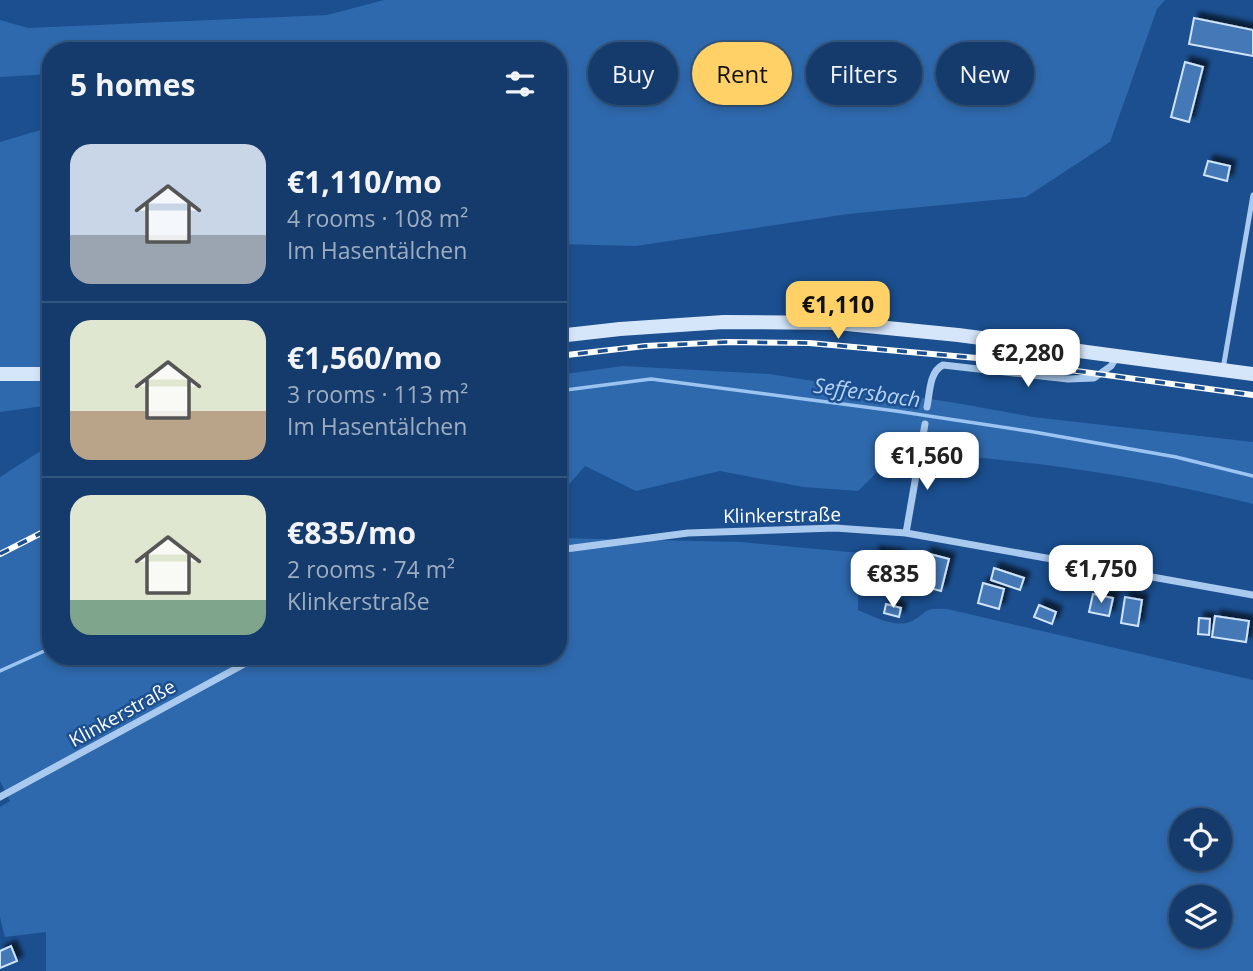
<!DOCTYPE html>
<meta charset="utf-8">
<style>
:root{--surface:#143b6b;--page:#214673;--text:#f1f3f6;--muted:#9dadc1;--line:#33557e;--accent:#ffd166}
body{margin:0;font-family:"Open Sans",sans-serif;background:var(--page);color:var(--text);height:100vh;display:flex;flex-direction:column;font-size:26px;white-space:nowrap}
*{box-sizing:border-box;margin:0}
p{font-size:23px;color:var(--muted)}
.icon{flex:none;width:38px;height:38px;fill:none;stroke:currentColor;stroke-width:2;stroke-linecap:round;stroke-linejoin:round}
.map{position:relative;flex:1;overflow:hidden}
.panel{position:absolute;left:42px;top:42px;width:525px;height:623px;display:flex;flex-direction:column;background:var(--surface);border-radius:28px;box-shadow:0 4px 10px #0003,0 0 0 2px var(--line)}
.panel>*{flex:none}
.guide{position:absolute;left:588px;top:42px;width:560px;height:63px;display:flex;gap:14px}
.buttons{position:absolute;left:1169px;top:808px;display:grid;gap:14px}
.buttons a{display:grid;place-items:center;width:63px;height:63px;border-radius:50%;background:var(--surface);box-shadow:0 4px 10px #0003,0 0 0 2px var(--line);font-size:35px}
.price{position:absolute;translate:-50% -60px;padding:0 16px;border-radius:14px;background:#fff;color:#222;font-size:23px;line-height:46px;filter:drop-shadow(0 2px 4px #0008)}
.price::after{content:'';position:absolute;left:50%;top:42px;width:21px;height:16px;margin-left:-10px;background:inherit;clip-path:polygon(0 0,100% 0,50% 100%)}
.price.selected{background:var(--accent);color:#111}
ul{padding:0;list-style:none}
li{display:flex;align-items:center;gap:21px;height:175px;padding:0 28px}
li+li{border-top:2px solid var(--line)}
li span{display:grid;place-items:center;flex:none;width:196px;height:140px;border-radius:21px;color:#555}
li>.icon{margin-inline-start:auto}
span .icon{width:84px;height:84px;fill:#fffc;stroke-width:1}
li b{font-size:30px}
h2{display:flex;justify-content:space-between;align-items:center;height:84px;padding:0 28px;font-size:30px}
.tag{padding:0 24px;border-radius:32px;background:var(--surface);box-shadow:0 4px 10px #0003,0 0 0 2px var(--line);font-size:24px;line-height:63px}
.tag.selected{background:var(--accent);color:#111}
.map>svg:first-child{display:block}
.green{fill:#2e69ad;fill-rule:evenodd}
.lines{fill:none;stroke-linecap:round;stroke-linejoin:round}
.stream{stroke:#9cc4f0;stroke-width:3.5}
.building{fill:#4478b7;stroke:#cfe3fa;stroke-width:2;filter:url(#shadow)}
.service{stroke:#a9c9ee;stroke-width:5}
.minor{stroke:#a9c9ee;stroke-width:7}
.secondary{stroke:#d6e6fa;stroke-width:14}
.rail-casing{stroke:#fff;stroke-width:6}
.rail{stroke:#1b4f8f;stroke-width:3.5;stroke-dasharray:10;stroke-linecap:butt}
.labels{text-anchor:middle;stroke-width:5;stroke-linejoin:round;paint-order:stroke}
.street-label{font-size:19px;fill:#fff;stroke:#1b4f8f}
.water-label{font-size:21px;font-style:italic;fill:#b5d3f5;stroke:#1b4f8f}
</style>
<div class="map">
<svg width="1253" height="971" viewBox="0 0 1253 971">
<defs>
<filter id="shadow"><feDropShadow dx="5.5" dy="-5.5" stdDeviation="2" flood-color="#0009"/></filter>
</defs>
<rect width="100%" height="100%" fill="#1b4f8f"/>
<path class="green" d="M384,0H1165L1157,9L1110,142L1026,197L848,214L636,246L558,244V51H51V74L0,77V20L28,28L327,15Z
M51,127V405L0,412V142Z
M623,366L769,374L962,404L1033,417L1253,442V504C1138,475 1017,458 898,452L858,491L803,487L720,471L636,491L585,466L558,497V375Z
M47,447L51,450V656H558V538L741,542L860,553L858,610C873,616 895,629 912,621C931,611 921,608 947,609L1253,680V971H46V932L5,937L0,917V807L10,801L0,781V477ZM1181,821H1220V859H1181ZM1181,898H1220V936H1181Z"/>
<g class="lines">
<path class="stream" d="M558,391L651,379L896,411L1034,432L1176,457L1253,476
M0,671L51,648"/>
</g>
<path class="building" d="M1194,18L1253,30V56L1189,44Z
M1185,62L1203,67L1189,122L1171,117Z
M1208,161L1230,166L1227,181L1204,175Z
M874,552L898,555L896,575L872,572Z
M926,553L949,559L941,591L926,587L930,573L921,570Z
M994,568L1024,578L1020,590L991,580Z
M983,583L1004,589L999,609L978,603Z
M1093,594L1113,598L1109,616L1089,612Z
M1125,597L1142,600L1138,626L1121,623Z
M886,604L901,608L899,617L884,613Z
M1039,605L1056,612L1052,624L1034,617Z
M1215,616L1249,621L1246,642L1212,637Z
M1199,618L1210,619L1209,635L1198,634Z
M11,946L17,961L0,968V951Z"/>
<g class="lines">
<path class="service" d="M1223,369L1253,195"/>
<path class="minor" d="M927,407C930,393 929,372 943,365L1068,379L1094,378L1111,366L1117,356
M906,533L925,424
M558,550L688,533L835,528L906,533L1253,595
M0,797L259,656"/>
<path class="secondary" d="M558,336L620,329L724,322L837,323L958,335L1253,374
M0,374H51"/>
<g class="rail-casing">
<path id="rail" d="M558,356L645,346L727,342L809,343L988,359L1253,395
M0,554L51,528"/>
</g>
<use href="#rail" class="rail"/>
</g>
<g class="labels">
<g class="street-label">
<text transform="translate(782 515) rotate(-1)" y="7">Klinkerstraße</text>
<text transform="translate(122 713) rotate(-29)" y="7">Klinkerstraße</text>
</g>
<g class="water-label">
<text transform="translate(867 393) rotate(8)" y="7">Seffersbach</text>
</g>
</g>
</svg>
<div class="buttons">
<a><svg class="icon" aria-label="locate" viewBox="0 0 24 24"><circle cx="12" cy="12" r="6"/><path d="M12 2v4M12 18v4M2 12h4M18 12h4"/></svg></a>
<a><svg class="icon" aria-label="layers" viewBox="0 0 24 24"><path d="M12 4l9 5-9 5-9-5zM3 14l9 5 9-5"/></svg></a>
</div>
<b class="price selected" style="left:838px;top:341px">€1,110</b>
<b class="price" style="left:1028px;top:389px">€2,280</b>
<b class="price" style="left:927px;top:492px">€1,560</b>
<b class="price" style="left:1101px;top:605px">€1,750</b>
<b class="price" style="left:893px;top:610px">€835</b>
<div class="guide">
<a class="tag">Buy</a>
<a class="tag selected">Rent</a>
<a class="tag">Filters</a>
<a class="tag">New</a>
</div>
<section class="panel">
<h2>5 homes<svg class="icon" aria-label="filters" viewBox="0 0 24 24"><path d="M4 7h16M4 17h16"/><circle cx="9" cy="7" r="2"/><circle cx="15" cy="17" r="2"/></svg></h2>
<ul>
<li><span style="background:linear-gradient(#c9d6e8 65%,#9aa5b1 0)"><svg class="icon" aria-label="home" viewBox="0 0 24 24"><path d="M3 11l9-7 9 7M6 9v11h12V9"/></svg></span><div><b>€1,110/mo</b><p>4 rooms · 108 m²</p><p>Im Hasentälchen</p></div></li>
<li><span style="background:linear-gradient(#dfe7d0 65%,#b9a48a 0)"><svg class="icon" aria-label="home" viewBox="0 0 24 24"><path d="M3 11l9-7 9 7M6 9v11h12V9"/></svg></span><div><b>€1,560/mo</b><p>3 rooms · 113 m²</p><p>Im Hasentälchen</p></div></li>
<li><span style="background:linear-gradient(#dfe7d0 75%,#7fa58c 0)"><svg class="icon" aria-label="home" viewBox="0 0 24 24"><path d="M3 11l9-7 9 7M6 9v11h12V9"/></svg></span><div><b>€835/mo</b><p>2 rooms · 74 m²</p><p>Klinkerstraße</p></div></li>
</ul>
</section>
</div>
